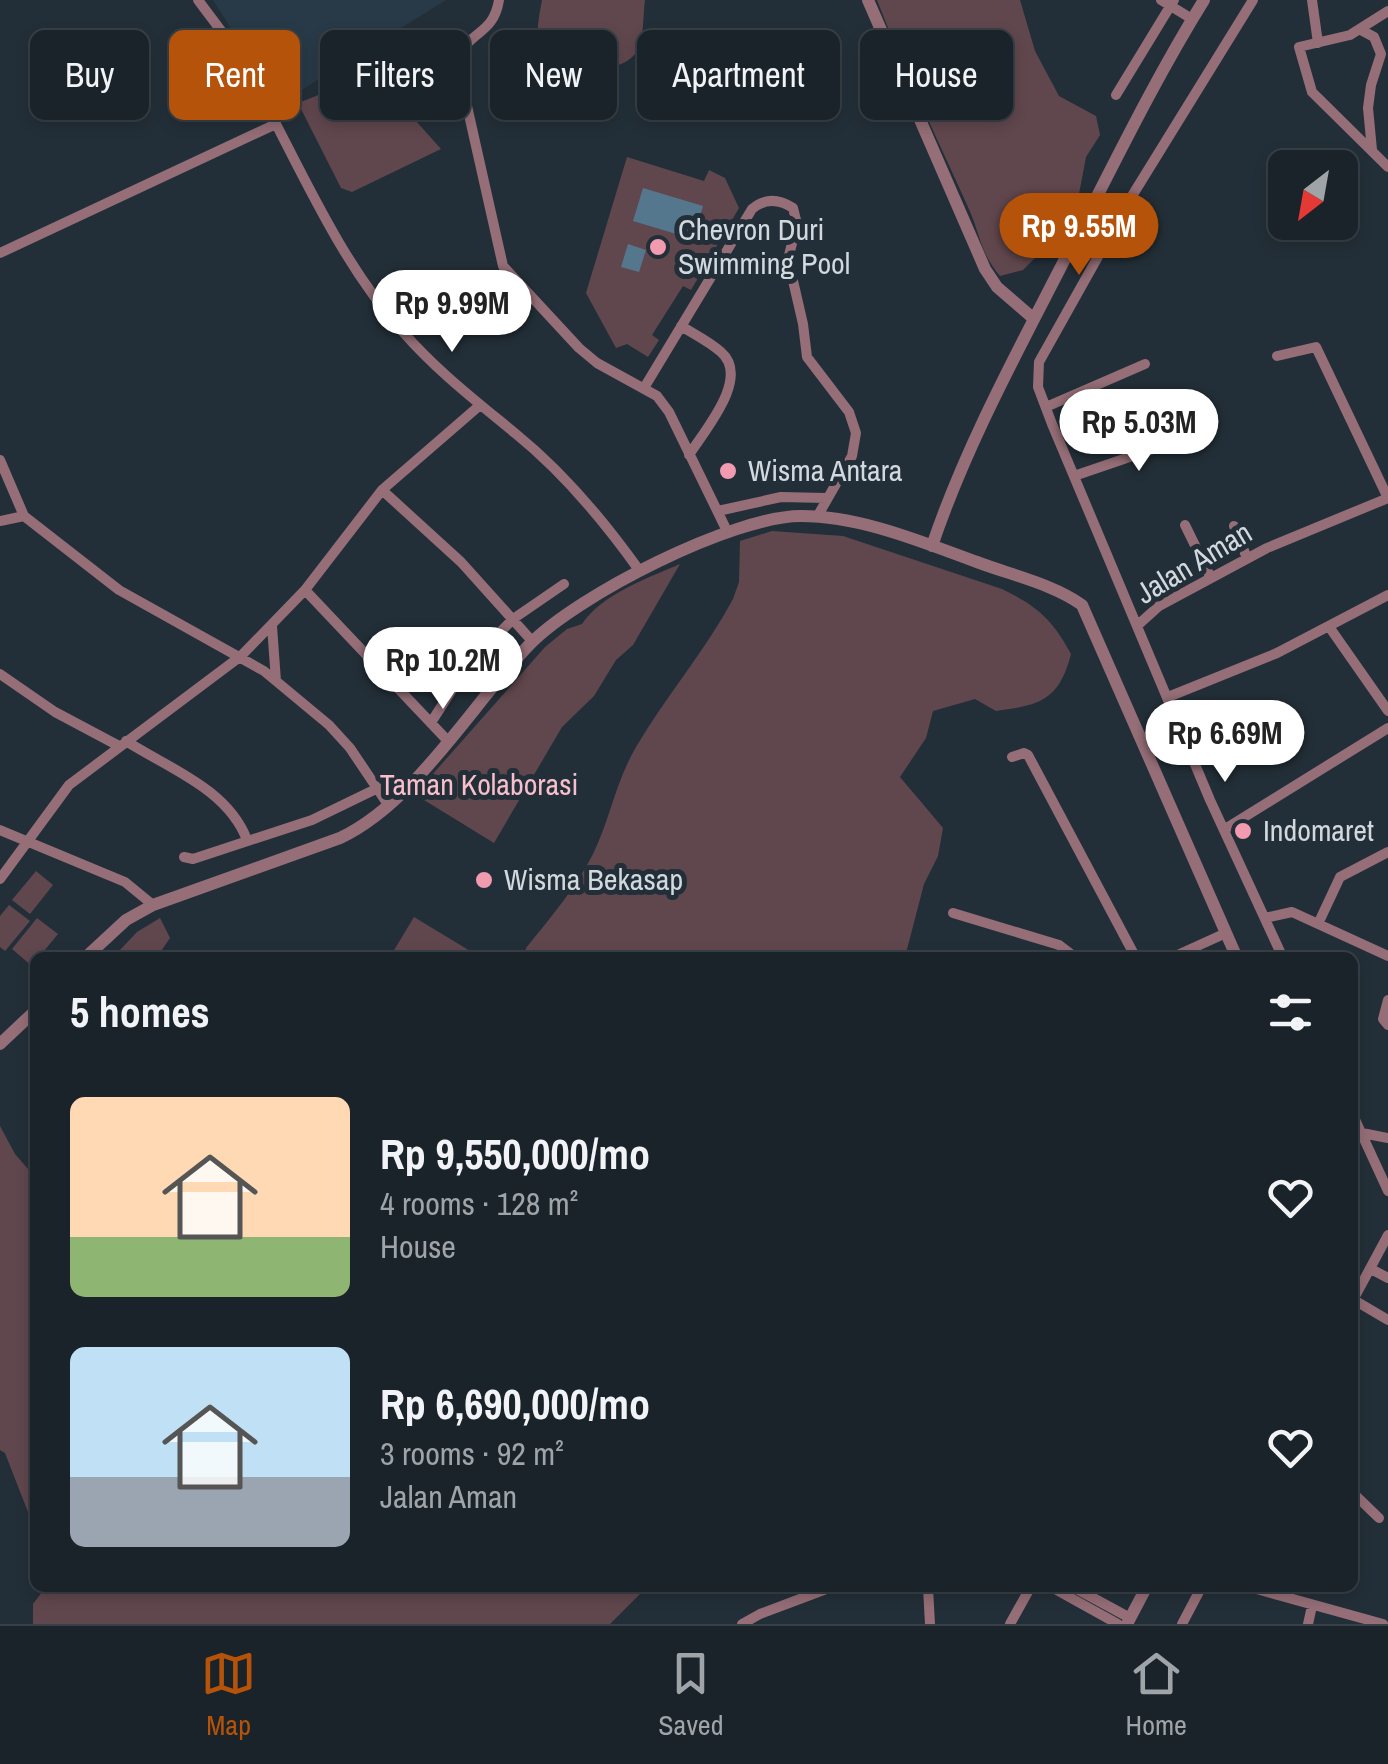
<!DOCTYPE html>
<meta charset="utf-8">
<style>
:root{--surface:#1a232a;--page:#232b32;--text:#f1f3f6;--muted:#9fa4a8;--line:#384047;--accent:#b45309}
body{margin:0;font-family:"Archivo Narrow",sans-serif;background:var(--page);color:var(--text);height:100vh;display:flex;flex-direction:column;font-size:38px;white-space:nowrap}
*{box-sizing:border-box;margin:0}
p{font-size:32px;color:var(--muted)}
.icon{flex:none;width:55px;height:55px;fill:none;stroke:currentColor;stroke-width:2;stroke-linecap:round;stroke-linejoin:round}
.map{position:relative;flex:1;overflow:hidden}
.panel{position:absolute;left:30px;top:952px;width:1328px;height:640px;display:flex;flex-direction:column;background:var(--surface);border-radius:15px;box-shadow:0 5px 15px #0003,0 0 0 2px var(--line)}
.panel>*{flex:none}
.guide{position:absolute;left:30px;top:30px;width:1330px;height:90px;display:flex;gap:20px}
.needle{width:65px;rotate:211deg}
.tools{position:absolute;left:1268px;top:150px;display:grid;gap:20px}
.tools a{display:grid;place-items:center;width:90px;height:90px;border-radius:15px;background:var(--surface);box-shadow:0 5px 15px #0003,0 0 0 2px var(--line);font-size:50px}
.price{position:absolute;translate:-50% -85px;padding:0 22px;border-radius:35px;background:#fff;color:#222;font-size:32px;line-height:65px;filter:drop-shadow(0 2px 5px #0008)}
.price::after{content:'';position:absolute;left:50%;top:60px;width:30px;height:22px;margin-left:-15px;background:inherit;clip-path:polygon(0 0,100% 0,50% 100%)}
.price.on{background:var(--accent);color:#fff}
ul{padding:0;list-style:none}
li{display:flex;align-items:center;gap:30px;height:250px;padding:0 40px}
li span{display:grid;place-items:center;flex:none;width:280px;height:200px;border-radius:15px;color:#555}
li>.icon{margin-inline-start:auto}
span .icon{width:120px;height:120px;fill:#fffc;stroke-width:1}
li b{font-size:42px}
h2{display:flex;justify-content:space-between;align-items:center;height:120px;padding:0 40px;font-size:42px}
.pill{padding:0 35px;border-radius:15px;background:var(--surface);box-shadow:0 5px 15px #0003,0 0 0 2px var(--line);font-size:35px;line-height:90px}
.pill.on{background:var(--accent);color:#fff}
.dock{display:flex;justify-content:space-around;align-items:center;height:140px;border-top:2px solid var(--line);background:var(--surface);font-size:28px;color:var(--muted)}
.dock a{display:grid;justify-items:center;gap:5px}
.dock .on{color:var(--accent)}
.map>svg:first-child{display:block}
.built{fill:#283a47}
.green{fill:#60474d}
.water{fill:#55778e}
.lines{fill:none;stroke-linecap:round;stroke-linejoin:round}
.minor{stroke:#956e77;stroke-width:10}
.tertiary{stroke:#956e77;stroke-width:12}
.poi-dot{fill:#f29aaf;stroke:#232f38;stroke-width:4}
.labels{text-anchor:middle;stroke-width:10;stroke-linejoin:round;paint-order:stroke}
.poi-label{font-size:30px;fill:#d1d9de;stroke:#232f38;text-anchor:start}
.street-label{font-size:30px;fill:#d1d9de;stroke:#232f38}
.park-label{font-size:30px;fill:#f7bfcb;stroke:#232f38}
</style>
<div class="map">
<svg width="1388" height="1624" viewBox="0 0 1388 1624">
<rect width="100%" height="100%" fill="#232f38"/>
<path class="built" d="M213,0H446L279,104Z"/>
<path class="green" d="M542,0H645C643,15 644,34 639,47C627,80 548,74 539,39C536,28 540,12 542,0Z
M877,0H1020L1035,51L1059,96L1096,116L1100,135L1086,157L1076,210L1061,232L1023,270L1000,276C979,251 981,235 968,207C937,138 904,70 877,0Z
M362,78L383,84L441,149L352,192L341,188L298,103Z
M627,157L704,181L709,170L725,178L739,208L691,290L683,286L652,335L659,340L648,357L627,344L616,348L586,293Z
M772,531L843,536L1002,589C1037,606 1053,620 1071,654C1059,700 1041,705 996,711L975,699L933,711L926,738L900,777L943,828L938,856L924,884L905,957H524L526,948C550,918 576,888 593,854C610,819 616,781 636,747C666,696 705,651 733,599L739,582L740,541Z
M680,564L633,645L616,660L594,696L562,727L494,843L424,800L420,790L424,784L545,647L567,629L582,624C602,594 648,578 680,564Z
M36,871L53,885L30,914L12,900Z
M9,905L30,921L5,951L0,947V916Z
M414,917L480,957H390Z
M37,918L58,934L39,957L35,958L32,966L12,949Z
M160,918L170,938L157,957H127L119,951L137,932Z
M0,1126L15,1154L35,1177V1530L5,1453L0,1450Z
M45,1588H646L610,1624H33V1604Z"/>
<path class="water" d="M643,188L703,206L693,239L633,221Z
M628,244L646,250L639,272L621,267Z"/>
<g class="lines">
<path class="minor" d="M499,0C493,39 462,30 458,66L503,266L579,348L597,363L657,396L669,412L728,533
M1161,0L1192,19
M1253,0L1132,196L1039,362L1038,387L1052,424L1210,800L1283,958
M1312,0L1318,43
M1388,11L1350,35L1299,47L1312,92L1388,167
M1361,30L1374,37L1381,54L1371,85L1368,108L1372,150
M1116,95L1174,0
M276,124C313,196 349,272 403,332C437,371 476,401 516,434C563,472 604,521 639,570
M0,253L276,124L222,32L198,0
M681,326C694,334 710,342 721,352C751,378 704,431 689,455
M1277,356L1316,347L1388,498
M644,388L752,209C765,198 779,199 793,208L797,224L788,259L803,324L807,357L849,412L856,433L852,456L817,517
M1046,407L1145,364
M0,460L24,516L119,590L264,671L329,725L350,748L389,806
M1074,476L1191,436
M382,490L461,562L532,641
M718,511L781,497L826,498
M0,521L24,516
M1185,525L1211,578
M1234,526L1247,558
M305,590L447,740
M1139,624L1159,606L1267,548L1388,498
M272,626L276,681
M1330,628L1388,711
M0,674L55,712L119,746
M1168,697L1277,653L1388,595
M432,721L468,665L513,619L564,584
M126,741C168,768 228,789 247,840
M1012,757L1024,753L1028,755L1136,958
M1225,829L1388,728
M0,830L125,882L153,905
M184,857L193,859L312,820L378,788
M0,879L69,785L241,656L305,590L382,490L479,406
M953,913L1059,945L1076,958
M1265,918L1292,912L1388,956
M1318,924L1340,877L1388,852
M1171,958L1226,933
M1388,1000L1383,1019L1388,1025
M1352,1113L1388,1191
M1362,1133L1388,1138
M1371,1269L1388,1278
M1354,1300L1388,1320
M1352,1302L1388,1235
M1352,1492L1379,1518
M928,1588L930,1624
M1053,1588L1118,1624
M1075,1588L1130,1618
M1253,1588L1383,1624
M742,1624L760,1614L829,1588
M1010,1624L1030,1588
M1182,1624L1201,1588
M1308,1624L1312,1606"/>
<path class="tertiary" d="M868,0L985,269L997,287L1034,319
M932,546C966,445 1019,349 1067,255C1111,170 1153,82 1204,0
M85,958L126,920L153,905L340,838C416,802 472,704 530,644C578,595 733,516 801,516C861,516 922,542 977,562C1011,575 1053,584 1082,605L1237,958
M0,1044L35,1011
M1127,1624L1146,1588"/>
</g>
<g class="poi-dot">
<circle cx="658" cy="247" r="10"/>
<circle cx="728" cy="471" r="10"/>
<circle cx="1243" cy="831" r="10"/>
<circle cx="484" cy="880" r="10"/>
</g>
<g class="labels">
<g class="poi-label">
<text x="678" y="240">Chevron Duri<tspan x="678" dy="34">Swimming Pool</tspan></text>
<text x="748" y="481">Wisma Antara</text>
<text x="1263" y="841">Indomaret</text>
<text x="504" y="890">Wisma Bekasap</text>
</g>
<g class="street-label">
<text transform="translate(1194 563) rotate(-31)" y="10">Jalan Aman</text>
</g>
<g class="park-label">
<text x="479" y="795">Taman Kolaborasi</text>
</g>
</g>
</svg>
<div class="tools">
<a><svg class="needle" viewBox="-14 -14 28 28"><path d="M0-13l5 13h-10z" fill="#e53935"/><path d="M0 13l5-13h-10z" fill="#9fa4a8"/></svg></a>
</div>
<b class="price on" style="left:1079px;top:278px">Rp 9.55M</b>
<b class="price" style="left:452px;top:355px">Rp 9.99M</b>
<b class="price" style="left:1139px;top:474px">Rp 5.03M</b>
<b class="price" style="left:443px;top:712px">Rp 10.2M</b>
<b class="price" style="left:1225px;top:785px">Rp 6.69M</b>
<div class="guide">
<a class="pill">Buy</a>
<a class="pill on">Rent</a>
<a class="pill">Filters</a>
<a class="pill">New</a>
<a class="pill">Apartment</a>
<a class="pill">House</a>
</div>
<section class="panel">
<h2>5 homes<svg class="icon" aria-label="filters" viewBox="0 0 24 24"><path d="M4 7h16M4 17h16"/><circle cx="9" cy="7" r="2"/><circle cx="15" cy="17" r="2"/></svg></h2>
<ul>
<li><span style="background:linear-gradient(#ffd9b3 70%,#8fb573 0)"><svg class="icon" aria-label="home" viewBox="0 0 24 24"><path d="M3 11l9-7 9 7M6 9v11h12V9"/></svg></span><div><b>Rp 9,550,000/mo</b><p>4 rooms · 128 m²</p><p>House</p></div><svg class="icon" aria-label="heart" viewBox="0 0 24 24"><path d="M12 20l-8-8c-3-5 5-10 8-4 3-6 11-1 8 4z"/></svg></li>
<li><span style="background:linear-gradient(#bfe0f5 65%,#9aa5b1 0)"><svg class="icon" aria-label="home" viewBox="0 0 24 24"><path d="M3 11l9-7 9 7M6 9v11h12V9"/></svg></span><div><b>Rp 6,690,000/mo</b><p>3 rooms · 92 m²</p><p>Jalan Aman</p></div><svg class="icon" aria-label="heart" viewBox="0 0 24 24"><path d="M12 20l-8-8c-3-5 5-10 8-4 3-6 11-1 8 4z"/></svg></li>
</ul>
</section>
</div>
<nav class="dock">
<a class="on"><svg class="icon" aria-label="map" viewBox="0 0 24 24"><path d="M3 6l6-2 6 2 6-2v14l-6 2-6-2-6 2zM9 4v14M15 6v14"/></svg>Map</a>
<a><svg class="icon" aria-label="saved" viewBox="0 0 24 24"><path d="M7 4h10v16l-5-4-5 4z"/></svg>Saved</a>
<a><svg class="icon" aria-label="home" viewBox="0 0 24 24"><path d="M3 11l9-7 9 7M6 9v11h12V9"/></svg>Home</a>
</nav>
